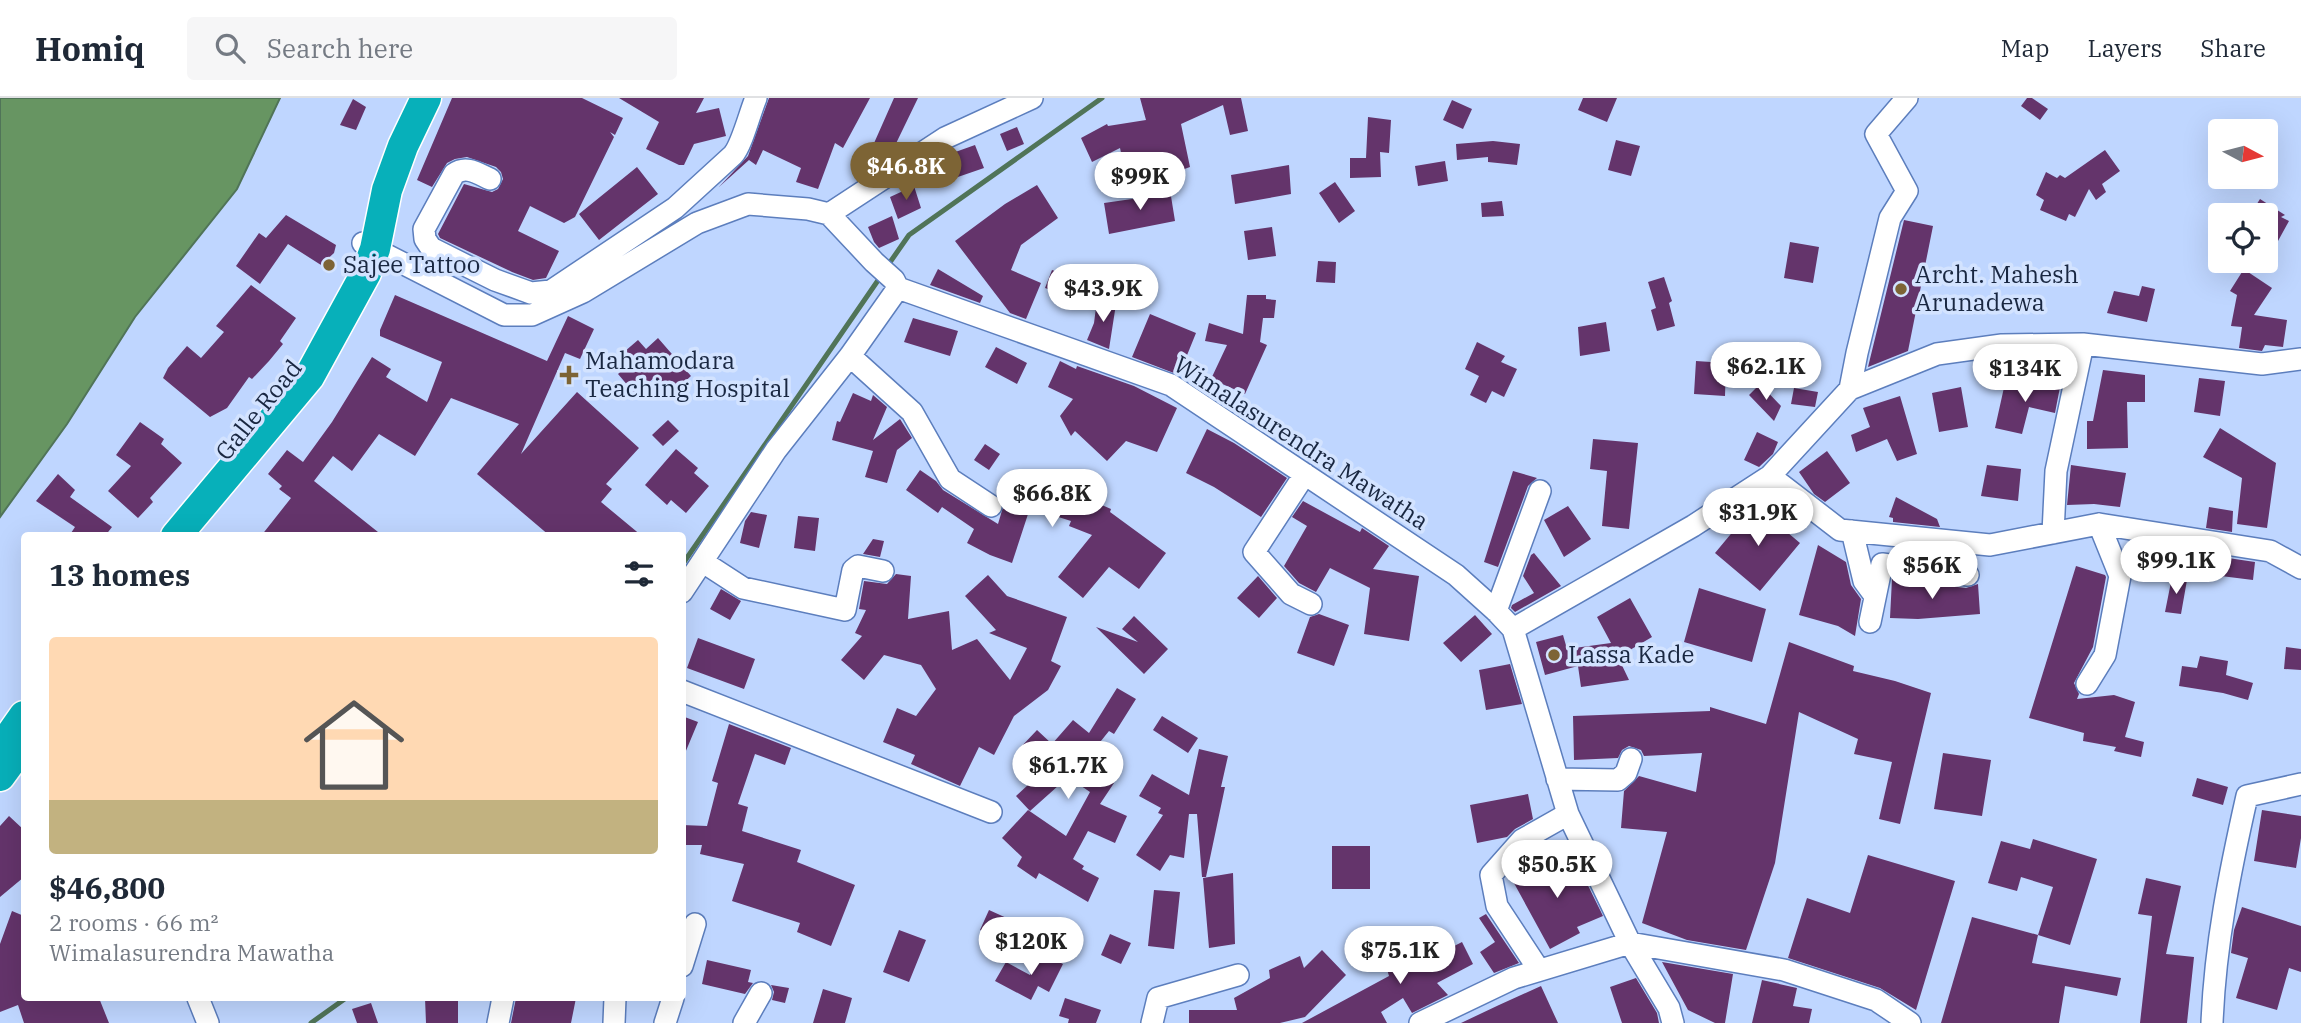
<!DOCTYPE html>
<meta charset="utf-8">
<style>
:root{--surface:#fff;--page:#f6f6f7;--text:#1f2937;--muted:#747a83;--line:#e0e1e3;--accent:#7d6435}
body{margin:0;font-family:"IBM Plex Serif",serif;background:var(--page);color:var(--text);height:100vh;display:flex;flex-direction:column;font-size:26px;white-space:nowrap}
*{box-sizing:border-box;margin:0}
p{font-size:23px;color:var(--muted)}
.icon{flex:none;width:38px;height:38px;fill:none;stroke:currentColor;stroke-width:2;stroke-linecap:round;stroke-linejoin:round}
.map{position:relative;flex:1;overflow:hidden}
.drawer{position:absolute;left:21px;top:434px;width:665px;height:469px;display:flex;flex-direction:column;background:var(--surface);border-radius:7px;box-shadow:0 7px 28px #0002}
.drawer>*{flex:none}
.needle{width:46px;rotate:97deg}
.controls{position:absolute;left:2208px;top:21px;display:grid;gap:14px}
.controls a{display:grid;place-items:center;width:70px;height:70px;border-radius:7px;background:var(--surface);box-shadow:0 7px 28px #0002;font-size:35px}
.price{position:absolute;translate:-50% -60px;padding:0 16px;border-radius:24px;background:#fff;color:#222;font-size:23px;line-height:46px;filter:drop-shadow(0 2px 4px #0008)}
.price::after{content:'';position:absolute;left:50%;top:42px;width:21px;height:16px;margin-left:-10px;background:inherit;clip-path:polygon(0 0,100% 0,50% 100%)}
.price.on{background:var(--accent);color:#fff}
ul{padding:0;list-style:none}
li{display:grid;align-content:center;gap:14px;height:371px;padding:0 28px}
li span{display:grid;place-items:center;height:217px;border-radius:7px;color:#555}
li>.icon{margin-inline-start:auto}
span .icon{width:126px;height:126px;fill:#fffc;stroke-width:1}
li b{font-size:30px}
h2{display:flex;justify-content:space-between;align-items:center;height:84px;padding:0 28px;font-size:30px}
header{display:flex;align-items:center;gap:42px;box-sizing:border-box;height:98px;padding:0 35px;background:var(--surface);border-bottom:2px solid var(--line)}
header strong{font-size:33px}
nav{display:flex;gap:38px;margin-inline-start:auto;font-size:24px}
.search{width:490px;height:63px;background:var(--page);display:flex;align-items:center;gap:18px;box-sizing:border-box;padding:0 24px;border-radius:7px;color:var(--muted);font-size:26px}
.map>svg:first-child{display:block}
.water{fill:#679562;stroke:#507458;stroke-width:2}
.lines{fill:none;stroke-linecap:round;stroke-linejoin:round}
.stream{stroke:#507458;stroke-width:5}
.building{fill:#64346b}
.minor-casing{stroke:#5c7ebd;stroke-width:24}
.highway-casing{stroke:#fff;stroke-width:33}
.minor{stroke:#fff;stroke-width:21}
.highway{stroke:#07b0ba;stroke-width:30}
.poi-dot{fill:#7d6435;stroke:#d3e3ff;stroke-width:2.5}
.labels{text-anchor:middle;stroke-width:7;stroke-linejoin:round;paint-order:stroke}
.poi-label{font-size:24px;fill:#192741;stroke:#d3e3ff;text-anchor:start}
.street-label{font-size:24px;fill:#192741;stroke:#d3e3ff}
</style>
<header>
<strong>Homiq</strong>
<div class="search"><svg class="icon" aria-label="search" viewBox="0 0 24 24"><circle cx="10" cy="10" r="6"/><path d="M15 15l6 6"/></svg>Search here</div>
<nav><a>Map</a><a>Layers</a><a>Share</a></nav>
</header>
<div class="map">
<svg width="2301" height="925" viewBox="0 0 2301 925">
<rect width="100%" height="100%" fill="#bfd6ff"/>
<path class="water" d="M0,0H280L237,91L135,219L67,326L0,419Z"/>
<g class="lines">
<path class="stream" d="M886,170L909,137L1102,0
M682,467L881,178
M311,925L346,900"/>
</g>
<path class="building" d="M452,0H582L623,20L615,37L610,34L614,39L575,119L564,125L530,108L518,133L559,153L546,180L533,182L512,174L440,140L438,136L464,86L492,94L498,91L503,81L501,74L496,69L467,59L455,61L447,65L432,89L417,82Z
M619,0H704L696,15L719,10L726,38L694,46L684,67H679L646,51L659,24Z
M769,0H870L843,50L835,45L818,91L796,84L801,70L763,52L756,67L749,62L719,89L748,58Z
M894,0H918L888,62L880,67L867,61Z
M1140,0H1241L1248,33L1230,37L1223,7L1181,26L1190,69L1157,81L1154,64L1125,73L1120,50L1092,64L1081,40L1107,26L1108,28L1146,22Z
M1583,0H1617L1607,24L1578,12Z
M2027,0H2032L2048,11L2040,22L2021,8Z
M353,1L366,9L356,32L340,27Z
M1452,2L1472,11L1463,31L1443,22Z
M1368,19L1391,22L1389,55L1380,54L1381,79L1350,80V60H1366Z
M1017,29L1024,46L1007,53L1000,36Z
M1616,42L1640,48L1631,78L1608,72Z
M1493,43L1520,46L1517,67L1488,64V59L1457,62L1456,46Z
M975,47L984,70L952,81L944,58Z
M2105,52L2120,73L2102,86L2106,94L2096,102L2089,91L2075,119L2069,116L2066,123L2040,112L2044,102L2036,97L2046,74L2057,80L2060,77L2065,80Z
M1445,63L1448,83L1418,88L1415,68Z
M1289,67L1291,96L1235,106L1231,77Z
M637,69L658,96L599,142L579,116Z
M1335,84L1355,113L1339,125L1319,95Z
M1037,87L1058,120L1021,147L1011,172L1041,185L1026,221L1010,215L955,143L1005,106Z
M914,88L921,110L898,121L890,99Z
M1170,92L1175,123L1109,136L1104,105L1146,99V97Z
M2260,101L2285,117L2281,119L2289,123L2278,143L2270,138L2266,144V117H2250Z
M1502,103L1504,118L1482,119L1481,105Z
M286,117L336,147L334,155L321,167L288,146L260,186L236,168L259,135L266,140Z
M892,118L899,141L879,150L874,144L868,129Z
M1904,122L1933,128L1908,253L1868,269Z
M1272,129L1276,158L1248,162L1244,133Z
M1790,144L1819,149L1813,185L1784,180Z
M1318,163L1336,164L1335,185L1316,184Z
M938,171L983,198L980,205L930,187Z
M1052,172L1085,184L1078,201L1045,190Z
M2242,174H2248L2272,190L2254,217L2287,222L2283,249L2265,247L2262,253L2239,250L2242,229L2231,228L2237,197L2230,193Z
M1664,179L1672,203L1669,205L1675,228L1657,233L1651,212L1656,210L1648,184Z
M251,187L296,220L280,243L283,246L269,263L252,281L249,279L227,310L210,319L163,280L168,270L187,248L201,260L224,234L216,228Z
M2142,188L2155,191L2147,224L2107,215L2114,193L2139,198Z
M395,197L547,263L568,218L594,231L580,261L565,255L521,356L577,294L639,350L606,386L612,391L601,404L642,438H550L477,376L519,326L451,300L415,358L379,336L352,373L333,358L314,383L383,438H261L291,400L279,391L282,388L268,376L287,352L303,364L332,324L372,259L391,271L386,279L427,304L442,264L380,238V232Z
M1247,197H1266V201L1276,202L1274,220H1263L1260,244L1267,247L1245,296L1211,281L1227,247L1205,243L1209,225L1243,236Z
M1097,202L1116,206L1109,251L1087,242L1094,225Z
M1150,216L1196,235L1179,277L1132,259Z
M913,220L958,233L950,258L904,244Z
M1606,224L1610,253L1580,258L1578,229Z
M658,240L691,278L670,297L655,279L635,296L618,276L632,263L624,254L638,242L646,251Z
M1477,244L1505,258L1501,264L1517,271L1504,299L1492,293L1486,305L1470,297L1479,278L1465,271Z
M996,249L1027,265L1017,286L985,269Z
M1060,263L1076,271L1077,268L1134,288L1177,310L1157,354L1126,343L1107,363L1075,333L1071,338L1060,318L1073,301L1048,289Z
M1696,263L1726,265L1725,298L1694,296Z
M2103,272L2145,277V304H2127L2128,350L2087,351V323H2093Z
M2199,280L2225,283L2220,318L2194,314Z
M2036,283L2060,289L2055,315L2029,309L2022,336L1995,330L2005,285L2034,291Z
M1760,286L1781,308L1774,323L1749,297Z
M1961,289L1968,329L1939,334L1932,295Z
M1794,290L1818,294L1815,309L1791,306Z
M853,295L871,303L873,297L887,309L873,342L900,321L912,340L897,352L887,385L865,379L873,353L832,342L837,323L840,324Z
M1900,298L1917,356L1897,363L1887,341L1856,354L1851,337L1870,329L1863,310Z
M668,322L679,333L663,348L652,337Z
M140,324L164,341L161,346L182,365L150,400L153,404L138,420L108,393L131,368L116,357Z
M2220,330L2276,365L2267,430L2237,426L2242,380L2203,359Z
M1207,331L1234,345L1287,380L1261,419L1214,389L1186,375Z
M1757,334L1778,344L1773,356L1759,369L1744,362Z
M1593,341L1638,345L1629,431L1602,428L1607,373L1590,371Z
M985,346L1000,356L989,372L974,362Z
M676,351L698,370L694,375L709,388L686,415L671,402L667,407L645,387Z
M1827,353L1850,385L1825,404L1814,396L1799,374Z
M1987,367L2021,371L2018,403L1981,398Z
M2071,367L2126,375L2120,409L2094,406L2067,407Z
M920,372L936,383L943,392L998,426L1006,399L998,393L1012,373L1022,380L1027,373L1048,388L1074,395L1111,411L1110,414L1166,455L1139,491L1109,469L1083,500L1058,479L1092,437L1069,428L1071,423L1030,410L1012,465L990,457L967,445L974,431L942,409L938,415L906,392Z
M1513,373L1537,380L1528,388L1498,469L1484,464Z
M58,376L75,392L70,399L112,429L105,438H69L75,429L36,403Z
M1896,399L1937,421L1940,429L1893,424V420L1889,419Z
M1303,403L1360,434L1362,430L1389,448L1373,471L1419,478L1409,543L1364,536L1370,490L1330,470L1316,494L1299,485L1284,468L1307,428L1292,419Z
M1755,407L1800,445L1760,493L1715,455Z
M1568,408L1591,441L1564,459L1544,422Z
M2209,409L2233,413L2232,434L2206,430Z
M751,414L767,417L759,450L740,445L745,423Z
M798,418L819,420L815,453L794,450Z
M873,441L884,443L880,459L863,456Z
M1818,447L1846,464L1851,487L1861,501L1855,538L1838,528L1799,517Z
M1534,455L1561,488L1515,514L1511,510L1512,507L1534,495L1523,478L1531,457Z
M2208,457L2255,464L2253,482L2205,476Z
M2076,468L2105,477L2106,479L2093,549L2074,585L2079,596L2077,601L2114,597L2135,604L2125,639L2144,644L2141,659L2114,653L2116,649L2083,643L2084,635L2029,620Z
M896,476L911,478L908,521L949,513L952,552L977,541L1010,582L1027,550L989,535L996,532L965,498L988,477L1007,498L1067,519L1051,563L1061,568L1048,592L1014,618L994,657L979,649L960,688L911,666L915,657L883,644L897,610L916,618L936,591L921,567L884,557L864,582L841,562L862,538L855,535L866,512L859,511L864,483L887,486Z
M1258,478L1277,500L1259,520L1237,500Z
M2172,479L2187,482L2181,516L2165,514Z
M1892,481L1966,490L1978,486L1980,516L1918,521L1890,520Z
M1699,490L1766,511L1752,564L1684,544Z
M721,491L741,503L730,522L710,511Z
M1630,500L1652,539L1618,559L1629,582L1581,589L1578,568L1545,577L1536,544L1563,537L1567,551L1611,545L1597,519Z
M1319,516L1349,527L1334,568L1297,555L1310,519Z
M1475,517L1492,536L1461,564L1443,545Z
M1134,518L1168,551L1144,576L1096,529L1138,544L1122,531Z
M698,540L755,561L744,591L687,570Z
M1789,544L1854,568L1853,573L1895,583L1931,595L1900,726L1879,721L1892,664L1854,656L1858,641L1799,614L1775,765L1746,852L1687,842L1642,825L1667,734L1621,730L1624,693L1639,678L1696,694L1702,655L1644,658L1641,652L1629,648L1622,652L1618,660L1574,662L1573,618L1710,613V609L1766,626Z
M2286,549L2301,551V572L2284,571Z
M2200,558L2228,563L2226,577L2253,585L2248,602L2223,595L2179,588L2182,568L2197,570Z
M1510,566L1522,606L1486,612L1479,572Z
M1117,590L1136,601L1114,636L1109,633L1084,664L1114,685L1100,706L1127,718L1115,745L1088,733L1073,761L1084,768L1082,771L1099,780L1088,804L1039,775L1036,781L1017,768L1022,759L1002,740L1028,712L1066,738L1090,694L1068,679L1030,713L1016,698L1042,674L1019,651L1037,632L1052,646L1073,622L1089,635Z
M682,618L698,624L683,660H682Z
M1162,618L1198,640L1188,655L1153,632Z
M729,626L791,650L785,667L755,656L738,706L748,709L742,733L801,752L797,764L855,787L831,848L797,834L800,825L732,803L744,766L700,756L702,747H682V727L707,728L718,685L712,683Z
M1199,651L1228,658L1221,689H1225L1206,779H1202L1197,716H1189L1184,760L1170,757L1160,773L1136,757L1163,717L1158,715L1161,710L1139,698L1152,676L1189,697Z
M1943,655L1991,662L1982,718L1934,711Z
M2197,680L2228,689L2223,707L2192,698Z
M1528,696L1533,721L1515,731L1507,739L1477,745L1470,707Z
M2262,712L2301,718V740L2296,770L2254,763Z
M9,718L24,732V779L0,799V728Z
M2033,741L2097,761L2070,847L2038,837L2053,789L2021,779L2017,793L1988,785L2001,743L2030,751Z
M1332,748H1370V791H1332Z
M1868,757L1955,783L1916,912L1880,890L1788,860L1807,800L1850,815Z
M1574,759L1603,818L1577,829L1580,835L1550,851L1509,776L1515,770L1526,764L1535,781Z
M1233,775L1235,846L1209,850L1203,780Z
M2146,780L2181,788L2166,856L2194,859L2187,925H2140L2152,818L2138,816Z
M1154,792L1180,794L1174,851L1148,848Z
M2242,809L2301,828V874L2289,870L2277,912L2236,900L2248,860L2231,855L2234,832Z
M989,812L1011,822L1001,842L980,832Z
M12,813L24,818V900H99L109,925H24L18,907L0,914V846Z
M1486,816L1519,865L1494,875L1480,854L1495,844L1479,820Z
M1972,819L2038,837L2032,865L2121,880L2117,898L2065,888L2059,925H1941Z
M899,832L926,842L909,884L883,874Z
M1110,836L1131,845L1121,866L1101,857Z
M1412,842L1425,863L1462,844L1473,866L1437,885L1448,897L1412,915L1403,900L1381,914L1387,925H1302L1389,878L1384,861Z
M1322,852L1346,877L1305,919L1280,925H1189V912H1237L1234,900L1270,880L1269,872L1300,858L1304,870Z
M1041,855L1063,866L1049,894L1038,888L1031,902L995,883L1006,864L1030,877Z
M707,862L751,872L748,884L753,885L745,896L702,886Z
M1662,864L1733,876L1725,925H1715L1688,912Z
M1636,880L1657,915L1659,925H1622L1610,889Z
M1762,882L1797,890L1793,908L1812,911L1809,925H1752Z
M771,887L789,890L785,905L772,902L774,894Z
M1541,888L1558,925H1461L1499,907Z
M823,891L852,900L845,925H813Z
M425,900H458V925H426Z
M516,900H576L571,925H511Z
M1065,900L1101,912L1096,925H1068L1069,921L1059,918Z
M371,905L378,925H357L352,911Z"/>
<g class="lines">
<g class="minor-casing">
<path id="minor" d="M490,81C477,75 466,67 454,76L424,131L425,141L431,150L495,182L531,195L551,193L675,110L733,57C742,47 750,14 756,0
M829,116L945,40L1032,0
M363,145L504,217H532L583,194L697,125L748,106L808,111L829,116L874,164L894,182L898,190L1171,287L1456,477L1496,513L1513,531L1568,716L1630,845L1669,910L1673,925
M850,258L912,314L950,381L991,408
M1850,291L1857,255L1890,120L1907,93L1876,36L1907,0
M1305,376L1254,454L1291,496L1311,506
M1770,378L1840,432L1990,447L2099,426L2270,453L2301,470
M1852,433L1864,483L1875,498
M2053,435L2056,373L2083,246
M703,464L743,490L845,512L853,472L858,468L883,473
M682,494L776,352L850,258L898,190
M1496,513L1540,393
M1870,524L1882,466L1968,477
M1513,531L1693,428L1770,378L1850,291L1937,256L2002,247L2083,246L2262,266L2301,261
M2087,586L2105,557L2120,478L2099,426
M682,593L991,714
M1557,681L1618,682L1626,675L1631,661
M682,868L695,826
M1539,872L1497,808L1491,777L1522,742L1568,716
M198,900L208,925
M498,925L503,900
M614,925L615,900
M665,925L673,900
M744,925L761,895
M1152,925L1158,900L1238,877
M1420,925L1514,880L1630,845L1784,872L1876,902L1910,925
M2212,925C2215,847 2230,773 2247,698L2301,686"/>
</g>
<g class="highway-casing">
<path id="highway" d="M176,438L309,279L366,175L375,151L387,92L403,48L426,0
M0,652L24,618
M0,678L24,645"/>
</g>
<use href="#minor" class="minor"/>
<use href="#highway" class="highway"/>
</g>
<g class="poi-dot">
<circle cx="329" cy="167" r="7"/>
<circle cx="1901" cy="191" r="7"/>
<path d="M565.5 266.5h7v7h7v7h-7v7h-7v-7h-7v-7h7z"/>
<circle cx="1554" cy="557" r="7"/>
</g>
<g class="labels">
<g class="poi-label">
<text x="343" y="175">Sajee Tattoo</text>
<text x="1915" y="185">Archt. Mahesh<tspan x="1915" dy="28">Arunadewa</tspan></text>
<text x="585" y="271">Mahamodara<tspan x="585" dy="28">Teaching Hospital</tspan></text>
<text x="1568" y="565">Lassa Kade</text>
</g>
<g class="street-label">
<text transform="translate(259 312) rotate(-51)" y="8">Galle Road</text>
<text transform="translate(1301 345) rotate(33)" y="8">Wimalasurendra Mawatha</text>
</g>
</g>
</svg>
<div class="controls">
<a><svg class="needle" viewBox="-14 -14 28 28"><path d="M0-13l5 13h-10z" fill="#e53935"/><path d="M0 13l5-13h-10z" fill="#747a83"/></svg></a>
<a><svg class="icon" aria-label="locate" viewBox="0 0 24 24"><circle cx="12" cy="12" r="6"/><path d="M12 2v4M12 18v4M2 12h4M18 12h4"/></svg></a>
</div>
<b class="price on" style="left:906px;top:104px">$46.8K</b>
<b class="price" style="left:1140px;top:114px">$99K</b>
<b class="price" style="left:1103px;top:226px">$43.9K</b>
<b class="price" style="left:1766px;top:304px">$62.1K</b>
<b class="price" style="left:2025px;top:306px">$134K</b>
<b class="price" style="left:1052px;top:431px">$66.8K</b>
<b class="price" style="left:1758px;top:450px">$31.9K</b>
<b class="price" style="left:2176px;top:498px">$99.1K</b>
<b class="price" style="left:1932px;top:503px">$56K</b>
<b class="price" style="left:1068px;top:703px">$61.7K</b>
<b class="price" style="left:1557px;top:802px">$50.5K</b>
<b class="price" style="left:1031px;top:879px">$120K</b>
<b class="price" style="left:1400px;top:888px">$75.1K</b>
<section class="drawer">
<h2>13 homes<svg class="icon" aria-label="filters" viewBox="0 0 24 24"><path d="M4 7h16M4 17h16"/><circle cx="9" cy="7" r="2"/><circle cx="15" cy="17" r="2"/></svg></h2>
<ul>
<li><span style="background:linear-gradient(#ffd9b3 75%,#c2b280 0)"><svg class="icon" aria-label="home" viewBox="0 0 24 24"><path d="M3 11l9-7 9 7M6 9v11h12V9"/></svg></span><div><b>$46,800</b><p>2 rooms · 66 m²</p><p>Wimalasurendra Mawatha</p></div></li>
</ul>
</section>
</div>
